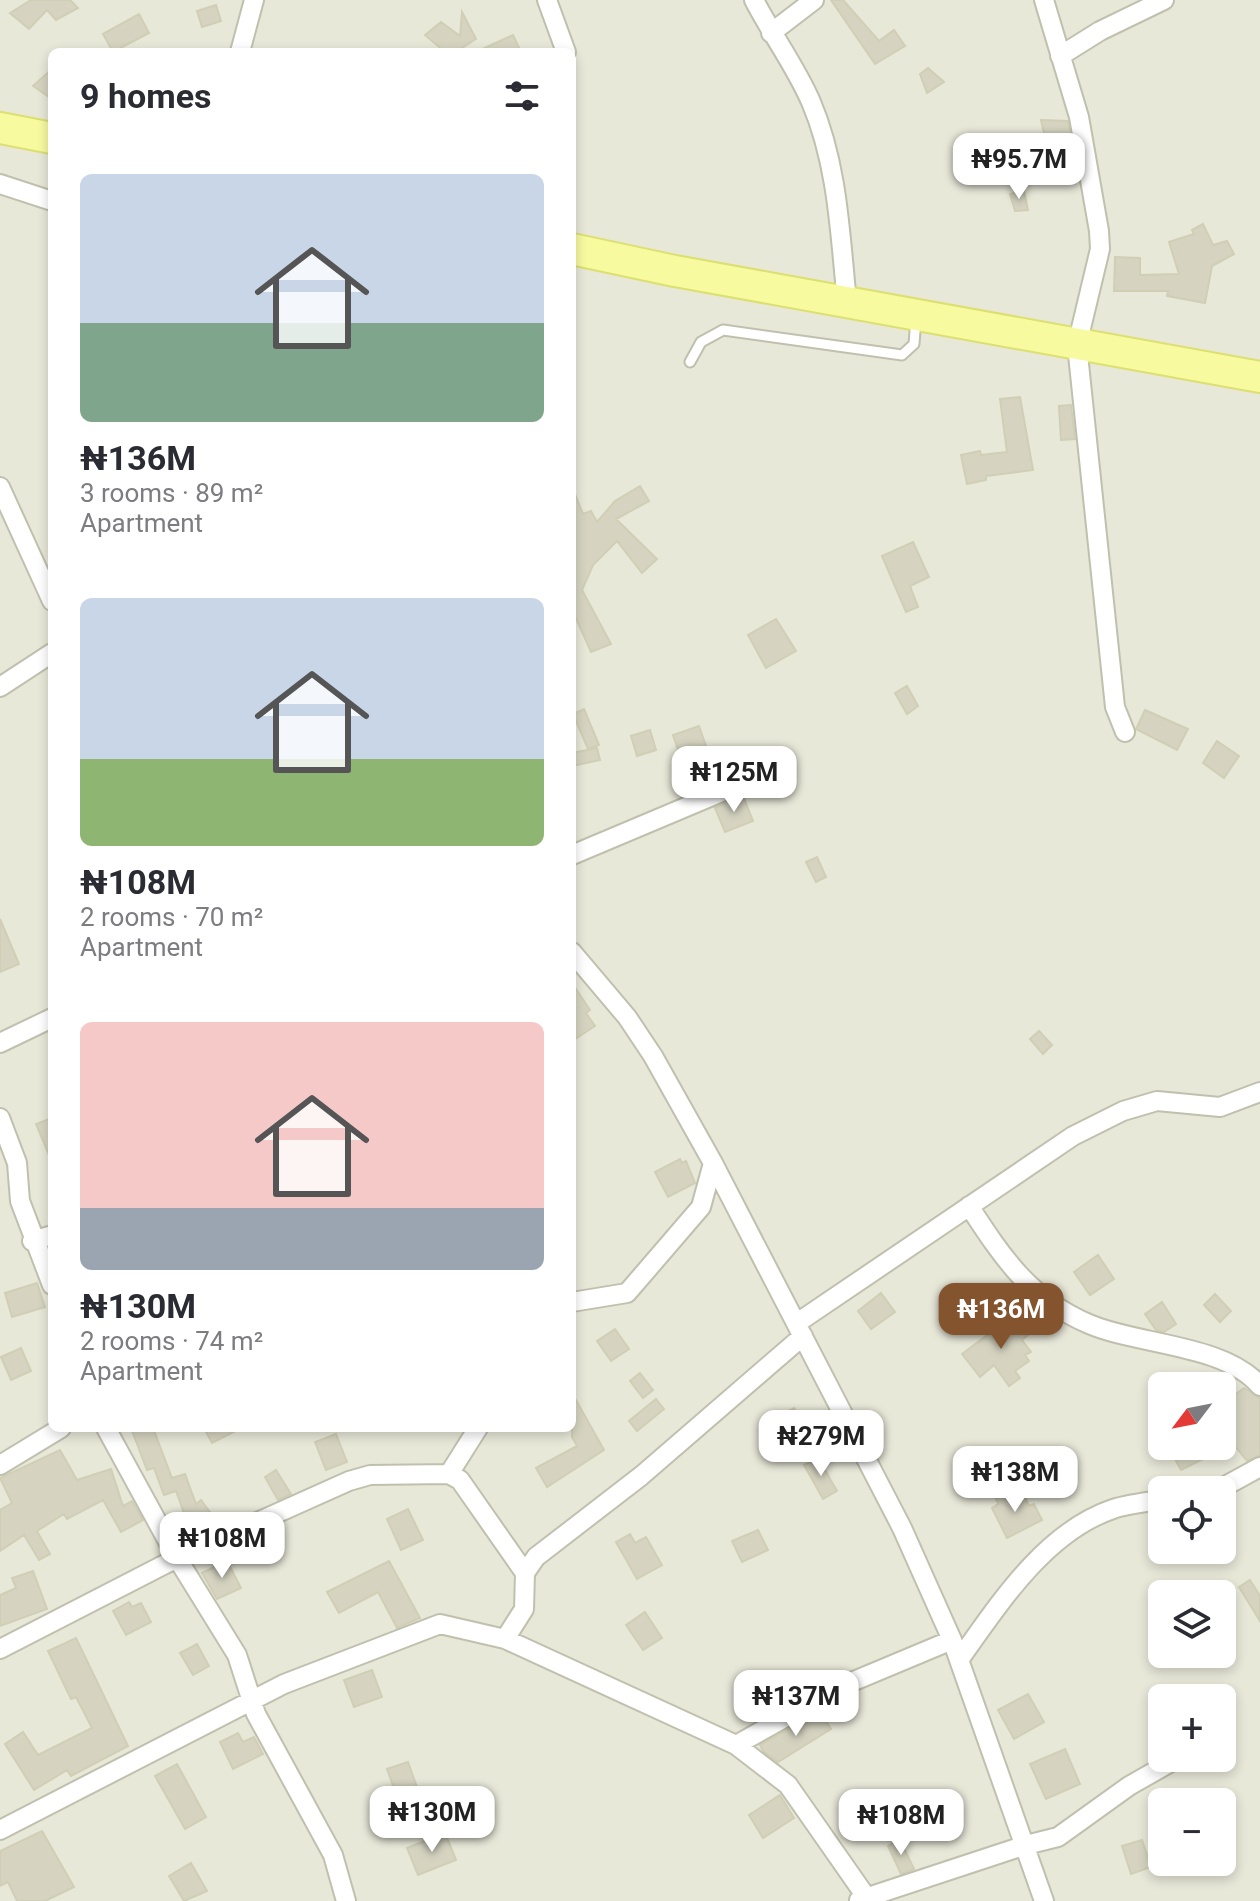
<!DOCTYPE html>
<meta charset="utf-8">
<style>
:root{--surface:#fff;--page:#f2f2f3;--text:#2b2b33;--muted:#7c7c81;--accent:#84542e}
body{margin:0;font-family:Roboto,sans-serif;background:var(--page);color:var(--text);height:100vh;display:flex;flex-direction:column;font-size:30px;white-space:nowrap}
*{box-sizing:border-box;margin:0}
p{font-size:26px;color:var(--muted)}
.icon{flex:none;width:44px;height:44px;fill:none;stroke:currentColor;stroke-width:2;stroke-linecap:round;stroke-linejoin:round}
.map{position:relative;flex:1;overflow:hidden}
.side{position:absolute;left:48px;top:48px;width:528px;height:1384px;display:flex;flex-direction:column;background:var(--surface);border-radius:12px;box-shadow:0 4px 12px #0003}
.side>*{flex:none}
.needle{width:52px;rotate:238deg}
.fabs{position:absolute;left:1148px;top:1372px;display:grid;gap:16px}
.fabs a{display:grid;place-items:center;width:88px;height:88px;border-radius:12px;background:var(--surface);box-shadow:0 4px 12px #0003;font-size:40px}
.price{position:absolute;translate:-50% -68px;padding:0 18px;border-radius:16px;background:#fff;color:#222;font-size:26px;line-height:52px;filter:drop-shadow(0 2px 4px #0008)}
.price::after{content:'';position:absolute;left:50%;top:48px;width:24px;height:18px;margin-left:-12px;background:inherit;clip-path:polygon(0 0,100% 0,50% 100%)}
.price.on{background:var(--accent);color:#fff}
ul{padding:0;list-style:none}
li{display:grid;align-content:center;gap:16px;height:424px;padding:0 32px}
li span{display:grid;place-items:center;height:248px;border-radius:12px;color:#555}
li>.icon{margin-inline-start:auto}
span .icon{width:144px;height:144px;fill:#fffc;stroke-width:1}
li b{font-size:34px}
h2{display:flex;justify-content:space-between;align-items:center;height:96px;padding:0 32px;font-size:34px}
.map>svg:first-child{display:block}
.residential{fill:#e8e8d9;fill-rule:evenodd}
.building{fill:#d6d4c1;stroke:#d0ceb4;stroke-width:2}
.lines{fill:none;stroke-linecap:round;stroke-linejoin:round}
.lane-casing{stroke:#c0c0ae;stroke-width:13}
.street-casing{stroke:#c0c0ae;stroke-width:22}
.primary-casing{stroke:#dddf6f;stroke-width:34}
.lane{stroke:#fff;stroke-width:9}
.street{stroke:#fff;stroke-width:18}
.primary{stroke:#f7fa9f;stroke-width:30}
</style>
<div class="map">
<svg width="1260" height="1901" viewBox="0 0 1260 1901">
<rect width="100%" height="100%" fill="#f5f5eb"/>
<path class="residential" d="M0,0H1260V1901H0ZM52,52H572V1428H52ZM1162,1386H1222V1446H1162ZM1162,1490H1222V1550H1162ZM1162,1594H1222V1654H1162ZM1162,1698H1222V1758H1162ZM1162,1802H1222V1862H1162Z"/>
<path class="building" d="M31,0H70L78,8L56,20L47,10L29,29L10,13Z
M831,0H843L879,41L894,30L905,46L875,64Z
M216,5L221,21L202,27L197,11Z
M462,12L476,39L456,52H445L425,35L441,22L460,36Z
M139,14L149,33L113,52L103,34Z
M513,35L521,52H476Z
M928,68L944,82L927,93L920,74Z
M52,69V99L33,86Z
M1041,120L1068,121L1070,134L1045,138Z
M1024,191L1028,210L1015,211L1010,194Z
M1203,224L1213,245L1227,241L1234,254L1212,266L1205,303L1167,296L1168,291H1114L1115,257L1140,258V275L1179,274L1169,242L1194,234L1192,230Z
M1020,397L1033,470L986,476V480L967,484L961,455L980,451L981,455L1007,452L1000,399Z
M1071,405L1075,439L1061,440L1059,406Z
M640,486L649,501L616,519L657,559L642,573L617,541L593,565L582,590L611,644L591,652L575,616L572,618V487L583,514L591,511L597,522L615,501Z
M913,542L929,577L910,586L918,607L906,612L882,556Z
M776,619L796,651L766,668L748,635Z
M907,686L918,706L907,714L895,693Z
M584,709L599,745L588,749L573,714Z
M1145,710L1188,729L1177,750L1136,729Z
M699,726L716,775L690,784L673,735Z
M650,730L656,750L637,756L631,736Z
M1217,741L1239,756L1224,778L1203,763Z
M597,748L600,760L572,766V753Z
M743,796L753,821L725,832L715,808Z
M817,857L826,877L816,882L806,862Z
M0,919L19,964L0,972Z
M572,983L590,1010L586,1013L595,1026L572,1041Z
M1039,1031L1052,1045L1043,1054L1030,1039Z
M52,1118V1162L36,1124Z
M680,1159L682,1163L686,1161L695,1183L668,1197L655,1172Z
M1098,1255L1114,1279L1090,1295L1074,1272Z
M37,1283L45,1307L12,1317L5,1293Z
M881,1293L895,1312L871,1329L858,1311Z
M1215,1294L1231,1311L1220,1322L1204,1305Z
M1162,1302L1176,1324L1164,1332L1156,1330L1145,1314Z
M1013,1316L1028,1335L1022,1340L1031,1352L1025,1355L1029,1361L1015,1371L1020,1378L1009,1386L994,1365L980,1377L962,1354Z
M615,1329L629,1349L611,1361L597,1341Z
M21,1348L31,1371L11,1380L1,1357Z
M640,1373L653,1390L643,1398L630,1381Z
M1244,1388L1260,1398V1455L1247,1461L1222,1430V1404Z
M572,1393L604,1450L547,1487L536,1468L577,1446L572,1437Z
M656,1399L664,1409L637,1431L629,1421Z
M794,1408L811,1440L801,1446L783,1414Z
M131,1428H153L172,1478L185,1474L196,1504L201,1500L220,1526L189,1540L174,1520L184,1513L176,1491L164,1495L154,1468L147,1470Z
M204,1428H241L212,1443Z
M336,1434L347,1462L326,1470L315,1442Z
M1168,1446H1202L1207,1457L1181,1470Z
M60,1450L77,1480L111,1469L123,1506L132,1501L143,1520L121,1532L103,1500L67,1519L64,1514L37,1531L50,1554L39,1560L24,1535L0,1551V1510L12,1503L0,1478Z
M818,1458L837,1491L823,1499L804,1465Z
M276,1470L291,1494L278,1500L265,1477Z
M1010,1492L1013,1498L1023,1493L1029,1506L1034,1504L1042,1520L1007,1538L992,1508L998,1504L996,1499Z
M408,1509L423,1540L401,1550L387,1519Z
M758,1530L768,1550L742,1562L732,1541Z
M630,1534L635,1543L646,1537L662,1565L637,1579L616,1542Z
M227,1561L241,1588L217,1599L202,1573Z
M389,1561L420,1618L397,1628L378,1592L339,1613L327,1592Z
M33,1571L47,1609L0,1626V1595L16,1588L12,1578Z
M1250,1580L1260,1596V1621L1239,1587Z
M129,1602L132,1607L141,1603L151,1622L126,1635L113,1611Z
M645,1612L662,1638L643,1650L626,1625Z
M76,1638L128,1746L71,1776L67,1770L34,1790L5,1744L23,1732L38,1755L92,1728L76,1697L71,1699L48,1651Z
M197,1644L209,1666L193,1675L180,1653Z
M372,1670L382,1697L354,1707L344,1680Z
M766,1686L776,1709L763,1716L753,1692Z
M1028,1694L1044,1722L1014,1739L998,1710Z
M820,1712L831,1729L778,1762L763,1751L760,1745Z
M238,1733L243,1742L254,1737L263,1754L233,1769L220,1742Z
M1065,1749L1080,1784L1046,1799L1030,1764Z
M408,1762L418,1790L397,1797L387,1769Z
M177,1764L206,1817L185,1829L155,1776Z
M780,1795L794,1818L763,1838L749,1815Z
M42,1831L74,1887L45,1901H17L8,1882L0,1886V1851Z
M445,1833L456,1860L418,1875L407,1848Z
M900,1840L914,1869L901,1874L888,1846Z
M1142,1840L1151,1867L1131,1874L1122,1846Z
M191,1863L207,1891L184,1901L169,1876Z"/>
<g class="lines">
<g class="lane-casing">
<path id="lane" d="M690,362L701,342L723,330L902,355L914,344L916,318"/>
</g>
<g class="street-casing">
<path id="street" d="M547,0L566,52
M754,0C772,35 796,67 811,102C838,165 840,235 847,302
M1044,0L1079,117L1099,231L1100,249L1077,345L1115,707L1125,732
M771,33L814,0
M240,52L254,0
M1060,56L1100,31L1164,0
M0,184L52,201
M0,487L52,601
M0,687L52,653
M572,855L724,791
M572,952L627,1017L653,1056L713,1163L902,1528L952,1640L1044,1901
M0,1043L52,1018
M0,1118L17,1163L20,1201L52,1285
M969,1206C1003,1258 1030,1299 1089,1324C1137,1345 1225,1344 1260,1386
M32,1241L52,1235
M572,1302L627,1293L701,1207L713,1163
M797,1323L1073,1136L1123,1111L1157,1101L1220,1107L1260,1092
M106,1428L177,1558L237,1655L256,1714L333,1855L346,1901
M0,1465L61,1428
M449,1474L478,1428
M1218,1490L1260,1467
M505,1639L524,1609L525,1573L536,1557L641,1476L803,1336
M0,1649L177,1558L349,1481L370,1475L449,1474L460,1480L525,1573
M959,1660C999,1604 1045,1532 1113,1509C1128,1504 1146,1502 1162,1500
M736,1745L842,1686L952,1640
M0,1830L284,1684L440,1624L505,1639L736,1745L788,1785L869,1901
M859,1900L1026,1845L1058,1837L1129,1786L1178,1758"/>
</g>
<g class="primary-casing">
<path id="primary" d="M0,128L52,138
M572,249L675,271L1260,377"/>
</g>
<use href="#lane" class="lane"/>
<use href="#street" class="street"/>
<use href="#primary" class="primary"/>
</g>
</svg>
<div class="fabs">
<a><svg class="needle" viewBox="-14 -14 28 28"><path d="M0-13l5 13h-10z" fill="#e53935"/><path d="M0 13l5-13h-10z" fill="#7c7c81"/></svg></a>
<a><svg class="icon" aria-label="locate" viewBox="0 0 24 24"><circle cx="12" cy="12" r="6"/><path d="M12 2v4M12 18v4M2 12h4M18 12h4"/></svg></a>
<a><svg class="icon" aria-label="layers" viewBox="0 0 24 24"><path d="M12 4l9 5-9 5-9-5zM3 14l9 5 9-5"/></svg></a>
<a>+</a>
<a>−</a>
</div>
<b class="price" style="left:1019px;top:201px">₦95.7M</b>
<b class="price" style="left:734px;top:814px">₦125M</b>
<b class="price on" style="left:1001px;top:1351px">₦136M</b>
<b class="price" style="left:821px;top:1478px">₦279M</b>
<b class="price" style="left:1015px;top:1514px">₦138M</b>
<b class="price" style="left:222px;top:1580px">₦108M</b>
<b class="price" style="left:796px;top:1738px">₦137M</b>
<b class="price" style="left:432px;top:1854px">₦130M</b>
<b class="price" style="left:901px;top:1857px">₦108M</b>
<section class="side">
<h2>9 homes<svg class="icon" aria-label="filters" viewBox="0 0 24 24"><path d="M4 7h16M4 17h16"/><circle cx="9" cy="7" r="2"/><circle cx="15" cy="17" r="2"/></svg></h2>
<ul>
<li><span style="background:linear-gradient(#c9d6e8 60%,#7fa58c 0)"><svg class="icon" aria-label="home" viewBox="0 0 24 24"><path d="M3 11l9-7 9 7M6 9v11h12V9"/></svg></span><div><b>₦136M</b><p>3 rooms · 89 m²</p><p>Apartment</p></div></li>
<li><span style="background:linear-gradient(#c9d6e8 65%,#8fb573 0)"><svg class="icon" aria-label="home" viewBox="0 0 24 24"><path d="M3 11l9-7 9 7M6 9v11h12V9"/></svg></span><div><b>₦108M</b><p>2 rooms · 70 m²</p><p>Apartment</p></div></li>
<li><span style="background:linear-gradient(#f6c9c9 75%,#9aa5b1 0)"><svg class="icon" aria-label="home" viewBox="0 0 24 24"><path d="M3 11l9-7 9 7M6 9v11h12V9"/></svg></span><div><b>₦130M</b><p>2 rooms · 74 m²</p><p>Apartment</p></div></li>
</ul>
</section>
</div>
